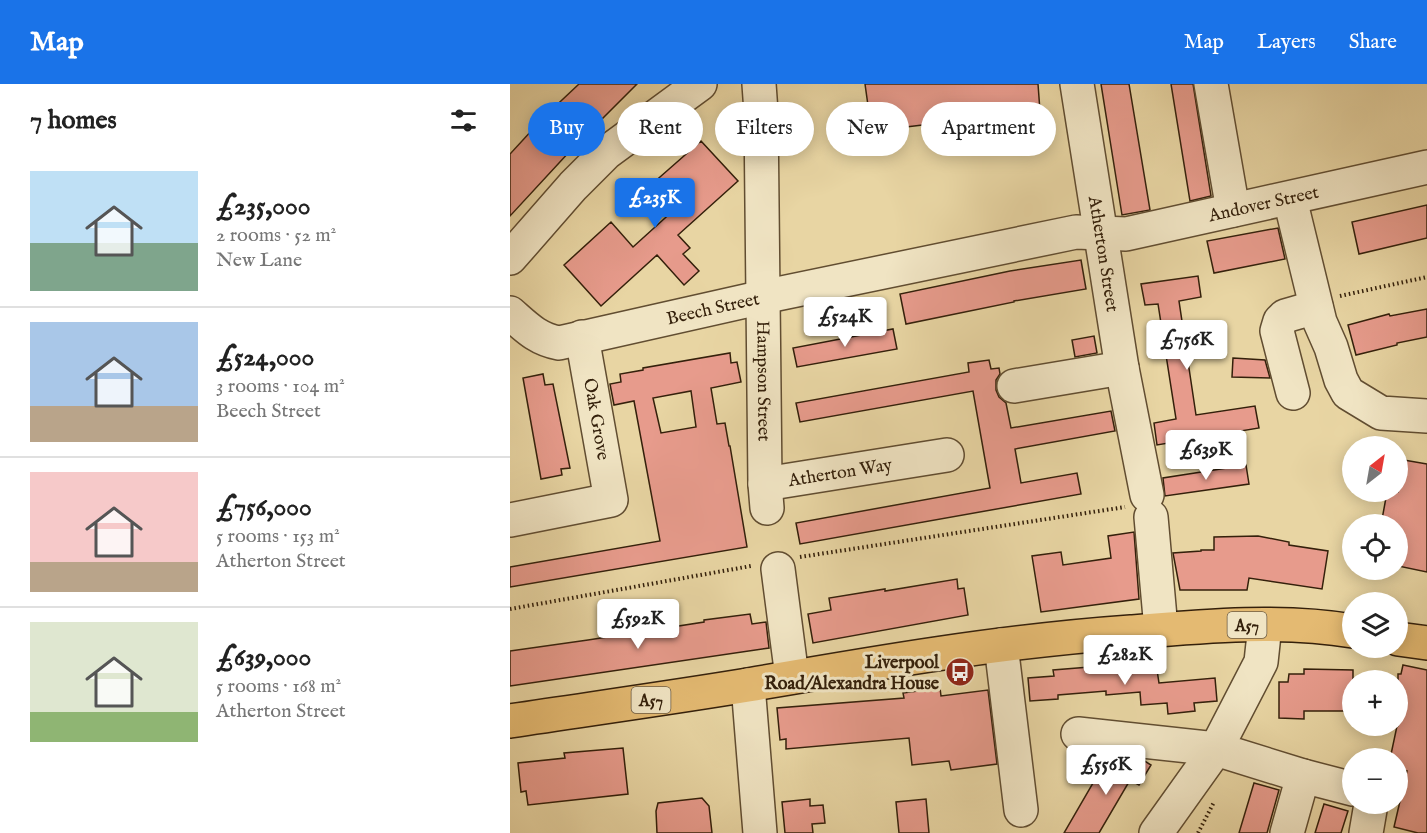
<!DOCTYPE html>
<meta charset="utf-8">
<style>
:root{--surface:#fff;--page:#f6f6f6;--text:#222;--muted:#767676;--line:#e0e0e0;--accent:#1a73e8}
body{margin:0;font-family:"IM FELL English",serif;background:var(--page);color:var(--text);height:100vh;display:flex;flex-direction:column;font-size:22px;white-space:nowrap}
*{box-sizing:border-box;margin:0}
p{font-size:20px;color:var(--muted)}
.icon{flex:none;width:33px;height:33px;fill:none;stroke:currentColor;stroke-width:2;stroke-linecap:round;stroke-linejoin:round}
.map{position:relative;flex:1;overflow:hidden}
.side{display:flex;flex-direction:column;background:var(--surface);width:510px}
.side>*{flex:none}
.top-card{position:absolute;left:18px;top:18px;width:570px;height:54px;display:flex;gap:12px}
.needle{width:39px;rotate:31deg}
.controls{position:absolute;left:832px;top:352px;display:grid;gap:12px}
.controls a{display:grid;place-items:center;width:66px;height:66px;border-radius:50%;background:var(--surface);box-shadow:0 3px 15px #0003;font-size:30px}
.price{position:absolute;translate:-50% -51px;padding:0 14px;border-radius:6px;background:#fff;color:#222;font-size:20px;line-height:39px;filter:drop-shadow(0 2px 3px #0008)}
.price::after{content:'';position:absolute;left:50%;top:36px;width:18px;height:14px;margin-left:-9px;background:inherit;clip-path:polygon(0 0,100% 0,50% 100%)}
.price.selected{background:var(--accent);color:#fff}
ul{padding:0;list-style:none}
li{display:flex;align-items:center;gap:18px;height:150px;padding:0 30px}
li+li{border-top:2px solid var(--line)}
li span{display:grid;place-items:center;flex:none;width:168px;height:120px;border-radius:0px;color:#555}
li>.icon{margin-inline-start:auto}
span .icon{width:72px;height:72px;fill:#fffc;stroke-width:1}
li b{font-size:26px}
h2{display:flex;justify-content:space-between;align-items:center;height:72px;padding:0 30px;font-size:26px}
.pill{padding:0 21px;border-radius:27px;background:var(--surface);box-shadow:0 3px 15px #0003;font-size:21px;line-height:54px}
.pill.selected{background:var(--accent);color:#fff}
header{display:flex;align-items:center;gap:36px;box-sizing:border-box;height:84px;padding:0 30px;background:var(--accent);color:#fff}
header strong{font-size:28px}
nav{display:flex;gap:33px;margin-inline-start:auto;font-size:21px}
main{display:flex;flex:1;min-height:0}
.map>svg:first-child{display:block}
.building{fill:#e79b8c;stroke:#34200b;stroke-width:1.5;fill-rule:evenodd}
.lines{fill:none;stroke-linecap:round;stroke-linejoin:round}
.minor-casing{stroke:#614d31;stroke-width:36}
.major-casing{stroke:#34200b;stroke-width:36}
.path{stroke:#34200b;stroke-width:4;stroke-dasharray:1.5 3;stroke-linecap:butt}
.minor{stroke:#f0e4c3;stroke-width:33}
.major{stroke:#e4ba72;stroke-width:33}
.labels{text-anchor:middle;stroke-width:6;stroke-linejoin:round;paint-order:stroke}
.shield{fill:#f0e4c3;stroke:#6c5b42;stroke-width:1.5}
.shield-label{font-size:16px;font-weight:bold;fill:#34200b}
.street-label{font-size:18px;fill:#34200b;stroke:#f0e4c3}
.poi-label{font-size:18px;font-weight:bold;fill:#34200b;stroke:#f0e4c3;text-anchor:end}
</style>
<header>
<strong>Map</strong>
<nav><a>Map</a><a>Layers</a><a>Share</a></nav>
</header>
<main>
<section class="side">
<h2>7 homes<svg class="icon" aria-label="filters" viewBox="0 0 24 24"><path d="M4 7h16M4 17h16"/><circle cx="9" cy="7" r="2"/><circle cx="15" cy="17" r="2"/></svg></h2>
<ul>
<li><span style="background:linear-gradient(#bfe0f5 60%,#7fa58c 0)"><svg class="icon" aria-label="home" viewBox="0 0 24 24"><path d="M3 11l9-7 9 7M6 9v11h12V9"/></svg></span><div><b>£235,000</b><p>2 rooms · 52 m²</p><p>New Lane</p></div></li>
<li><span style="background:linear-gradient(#a9c7e8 70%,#b9a48a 0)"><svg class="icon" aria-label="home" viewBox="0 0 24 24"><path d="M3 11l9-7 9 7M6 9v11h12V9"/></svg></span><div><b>£524,000</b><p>3 rooms · 104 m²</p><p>Beech Street</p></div></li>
<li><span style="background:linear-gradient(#f6c9c9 75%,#b9a48a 0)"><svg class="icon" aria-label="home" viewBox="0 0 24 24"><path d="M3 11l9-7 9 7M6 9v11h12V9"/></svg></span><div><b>£756,000</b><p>5 rooms · 153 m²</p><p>Atherton Street</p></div></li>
<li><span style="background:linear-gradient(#dfe7d0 75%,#8fb573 0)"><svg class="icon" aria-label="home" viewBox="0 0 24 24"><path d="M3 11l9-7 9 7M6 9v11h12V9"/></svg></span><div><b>£639,000</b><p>5 rooms · 168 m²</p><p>Atherton Street</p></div></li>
</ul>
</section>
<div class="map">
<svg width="917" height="749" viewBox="0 0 917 749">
<rect width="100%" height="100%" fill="#e8d5a3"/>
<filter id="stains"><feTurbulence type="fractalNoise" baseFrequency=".00333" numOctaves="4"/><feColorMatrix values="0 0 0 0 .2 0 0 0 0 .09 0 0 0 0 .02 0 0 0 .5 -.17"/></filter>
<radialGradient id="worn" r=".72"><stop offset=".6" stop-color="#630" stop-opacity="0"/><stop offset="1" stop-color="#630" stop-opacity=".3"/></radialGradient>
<path class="building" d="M69,0H127L61,66L0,132V70L35,32Z
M355,0H528L530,27L371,46L370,42L361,43Z
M591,0H619L640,126L612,131Z
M661,0H683L701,112L680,117Z
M191,57L228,97L168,151L180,164L173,170L189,187L174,201L147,171L91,222L54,181L101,138L123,163L165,125L142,100Z
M917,121V154L849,170L842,138Z
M768,144L775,175L704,189L697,157Z
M571,176L576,205L504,217V218L396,240L390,210L500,187Z
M688,192L691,213L669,217L686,331L745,322L749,344L647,361L644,339L666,335L648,220L635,221L631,200Z
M917,225V253L887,259V261L846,271L838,241L879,230L880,232Z
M383,245L387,265L287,283L283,264Z
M584,252L587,269L565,273L562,256Z
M220,269L221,279L227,278L231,298L201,304L207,340L215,339L219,362H220L237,463L0,503V483L150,457L124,317L104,321L100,300L111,298L110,290L133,286V284ZM181,307L186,343L151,349L143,314Z
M723,274L755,276L760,294L722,293Z
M479,276L481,285L489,284L490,290L486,296V306L489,313L496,319L501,344L601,327L605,347L505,365L511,399L567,389L571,410L290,460L286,439L480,404L463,307L290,338L286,319L459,288L458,279Z
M33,290L35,301L43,300L60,384L51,385L52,391L31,395L13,294Z
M888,375L917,380V488L888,482V441H871L877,408H888Z
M736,381L739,400L655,412L653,394Z
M624,448L629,515L531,528L522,472L551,468L553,481L601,474L598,452Z
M748,452L779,458V461L818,467L812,505L739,494L737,506H670L663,469L691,467V466H704V453Z
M447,495L448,505L454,504L458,531L303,559L298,530L321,526L319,514L375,505V507Z
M240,530L242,540L256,538L259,564L0,602V567L78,556L194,538V536Z
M629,579L630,588L647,586L649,599L705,594L707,617L684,619L685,627L658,630L657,619L631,621L630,608L596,611V607L548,611V615L520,617L518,594L544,592L543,586Z
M893,581L917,586V749H908L884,743L897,687L888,686V675H880L887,642H888L893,610L888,609V590H891Z
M794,585L843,586V627H794V635L769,634V598H778L779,590H794Z
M430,604L431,612L478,606L487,680L441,686L439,677L402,681L399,654L276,665V655L270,656L267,624L394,614L393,609Z
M113,664L118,710L18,721L16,707L11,708L8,679L55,674L54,669Z
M618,674L633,676L641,681L629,701L620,696L589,749H554L594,680L610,689Z
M744,699L769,706L757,749H729Z
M192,714L199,722L202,749H147L146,727L148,719Z
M300,715V722L313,721L315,739L302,740L303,749H275L272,718Z
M416,715L419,749H389L386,718Z
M814,720L838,727L831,749H805Z"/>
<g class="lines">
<g class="minor-casing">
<g id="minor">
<path id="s1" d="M249,0L251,28L255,400L257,424"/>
<path id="s2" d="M567,0L612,284L637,411"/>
<path d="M701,0L723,126"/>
<path d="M780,115L810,238L821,263L831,296L838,309L871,329L917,332"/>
<path d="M0,174L63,102L96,69L190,0"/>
<path id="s3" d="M0,229C16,243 27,255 49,259L253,213L566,148L616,150L917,83"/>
<path d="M504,302L612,284"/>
<path d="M783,309L767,247L770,237L775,232L806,223"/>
<path id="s4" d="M255,400L437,371"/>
<path d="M641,433L651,545"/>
<path d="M0,436L101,416L72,253"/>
<path d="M268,485L282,593"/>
<path d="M755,541L751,578L706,665L793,692L843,705"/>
<path d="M491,561L511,726"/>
<path d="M238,601L250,749"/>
<path d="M568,650L706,665L646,749"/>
<path d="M777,749L793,692"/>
<path d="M856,749L861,720"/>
</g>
</g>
<g class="major-casing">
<path id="major" d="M888,555L917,559
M0,637C79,625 159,614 238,601C365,579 492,557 621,548C693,542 772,535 843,547"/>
</g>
<path class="path" d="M830,212L917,193
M290,473L615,423
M0,525L241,482
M688,749L704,718"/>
<use href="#minor" class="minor"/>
<use href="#major" class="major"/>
</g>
<defs>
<g id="bus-disc" transform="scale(1.5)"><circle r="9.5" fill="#8f2418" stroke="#f0e4c3"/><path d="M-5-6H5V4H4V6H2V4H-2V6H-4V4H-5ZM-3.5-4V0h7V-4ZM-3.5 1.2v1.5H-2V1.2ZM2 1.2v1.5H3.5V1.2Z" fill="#fff"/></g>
</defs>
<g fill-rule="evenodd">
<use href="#bus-disc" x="450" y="588"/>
</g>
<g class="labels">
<g class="shield">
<rect x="717.5" y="528" width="39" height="26" rx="4.5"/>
<rect x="121.5" y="603" width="39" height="26" rx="4.5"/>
</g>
<g class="shield-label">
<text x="737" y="547">A57</text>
<text x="141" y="622">A57</text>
</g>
<g class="street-label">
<text dy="6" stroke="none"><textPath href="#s3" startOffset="778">Andover Street</textPath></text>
<text dy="6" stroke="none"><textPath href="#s2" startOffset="172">Atherton Street</textPath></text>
<text dy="6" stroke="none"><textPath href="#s3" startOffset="216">Beech Street</textPath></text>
<text dy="6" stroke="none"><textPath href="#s1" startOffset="297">Hampson Street</textPath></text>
<text transform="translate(87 335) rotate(80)" y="6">Oak Grove</text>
<text dy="6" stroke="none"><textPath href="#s4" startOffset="76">Atherton Way</textPath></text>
</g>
<g class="poi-label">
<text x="429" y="584">Liverpool<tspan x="429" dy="21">Road/Alexandra House</tspan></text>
</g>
</g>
<rect width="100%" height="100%" filter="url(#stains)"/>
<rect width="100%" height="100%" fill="url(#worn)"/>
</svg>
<div class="controls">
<a><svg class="needle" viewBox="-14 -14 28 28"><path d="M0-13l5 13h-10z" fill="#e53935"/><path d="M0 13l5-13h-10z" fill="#767676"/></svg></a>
<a><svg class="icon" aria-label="locate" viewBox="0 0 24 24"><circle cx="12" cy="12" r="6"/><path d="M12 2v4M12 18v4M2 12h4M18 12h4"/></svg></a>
<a><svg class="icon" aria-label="layers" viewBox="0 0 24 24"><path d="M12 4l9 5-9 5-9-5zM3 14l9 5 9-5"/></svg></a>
<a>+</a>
<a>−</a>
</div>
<b class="price selected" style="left:145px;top:145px">£235K</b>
<b class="price" style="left:335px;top:264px">£524K</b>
<b class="price" style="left:677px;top:287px">£756K</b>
<b class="price" style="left:696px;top:397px">£639K</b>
<b class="price" style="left:128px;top:566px">£592K</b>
<b class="price" style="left:615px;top:602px">£282K</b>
<b class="price" style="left:596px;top:712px">£556K</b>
<div class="top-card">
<a class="pill selected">Buy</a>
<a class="pill">Rent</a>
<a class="pill">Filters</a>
<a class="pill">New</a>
<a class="pill">Apartment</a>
</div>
</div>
</main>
